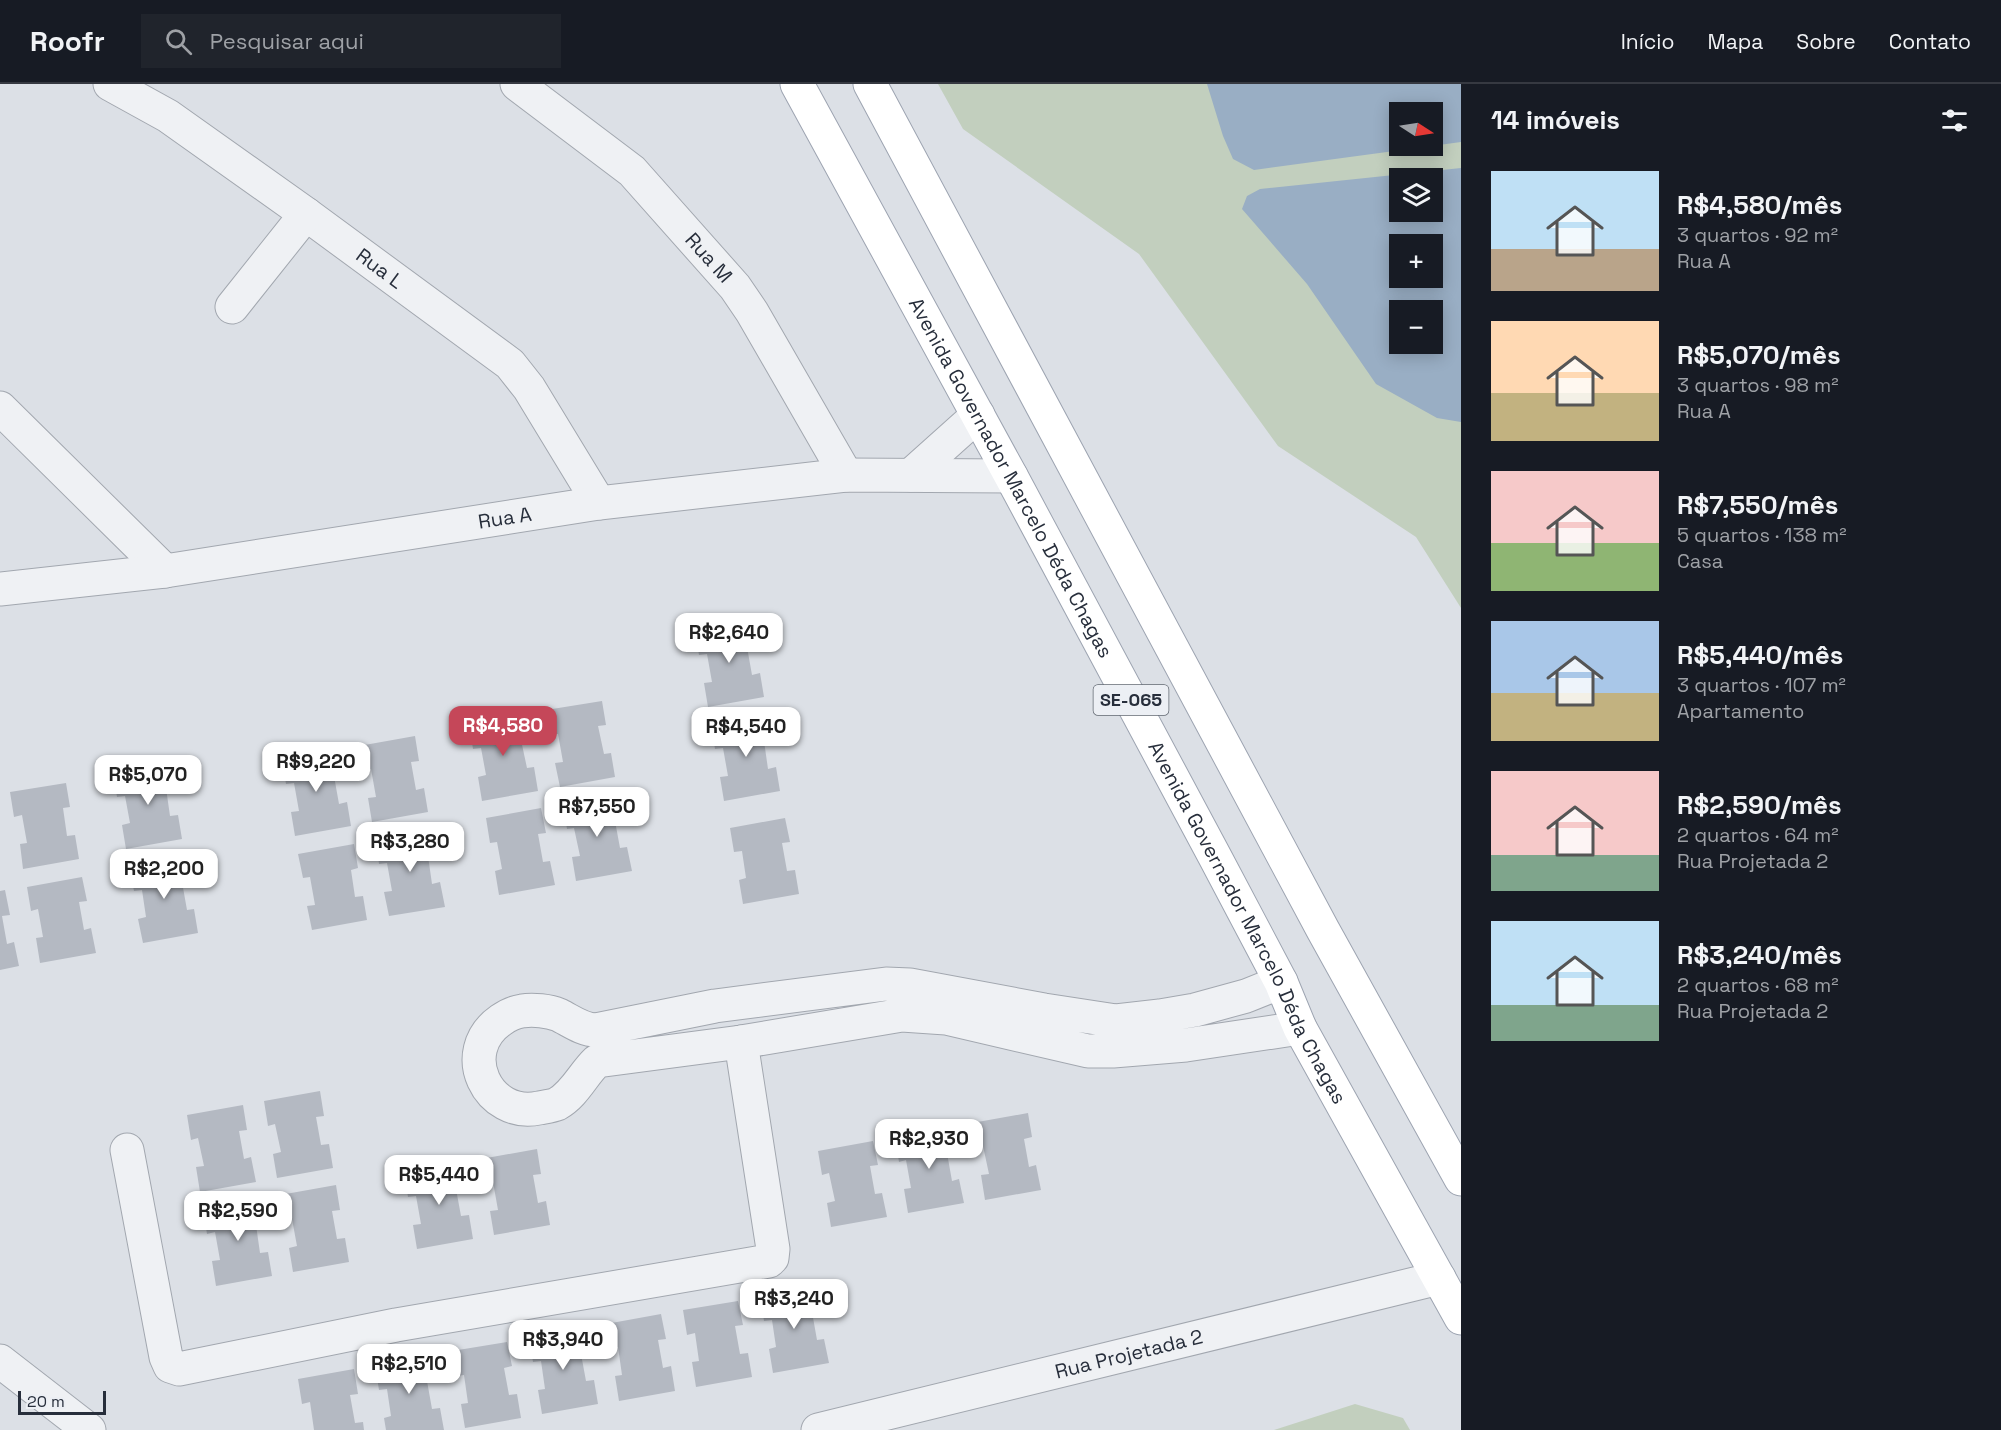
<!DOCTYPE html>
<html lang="pt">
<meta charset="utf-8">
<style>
:root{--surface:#171b24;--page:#20242c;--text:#f1f3f6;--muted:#9ea1a6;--line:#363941;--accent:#c54759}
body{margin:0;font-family:"Space Grotesk",sans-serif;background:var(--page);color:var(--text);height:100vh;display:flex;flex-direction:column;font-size:22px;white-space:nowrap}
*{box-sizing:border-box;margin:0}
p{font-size:20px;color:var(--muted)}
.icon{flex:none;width:33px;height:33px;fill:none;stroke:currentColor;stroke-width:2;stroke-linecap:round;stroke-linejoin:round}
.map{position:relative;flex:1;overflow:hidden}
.side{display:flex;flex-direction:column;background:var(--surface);width:540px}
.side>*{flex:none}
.needle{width:39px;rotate:102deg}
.tools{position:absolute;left:1389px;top:18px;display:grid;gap:12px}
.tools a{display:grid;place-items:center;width:54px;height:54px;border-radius:0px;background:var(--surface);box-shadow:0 3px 15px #0003;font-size:30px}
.scale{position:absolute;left:18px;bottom:15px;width:88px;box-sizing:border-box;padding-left:6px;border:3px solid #272e3b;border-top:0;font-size:16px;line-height:21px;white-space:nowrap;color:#272e3b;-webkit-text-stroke:4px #eceff4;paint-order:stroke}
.price{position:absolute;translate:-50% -51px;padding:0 14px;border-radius:12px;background:#fff;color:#222;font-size:20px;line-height:39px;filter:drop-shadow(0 2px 3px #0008)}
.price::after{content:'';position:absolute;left:50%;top:36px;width:18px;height:14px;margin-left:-9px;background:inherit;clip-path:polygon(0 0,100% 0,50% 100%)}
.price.current{background:var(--accent);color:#fff}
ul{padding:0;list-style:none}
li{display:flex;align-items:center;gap:18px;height:150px;padding:0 30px}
li span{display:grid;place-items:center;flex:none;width:168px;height:120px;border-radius:0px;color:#555}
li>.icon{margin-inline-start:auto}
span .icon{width:72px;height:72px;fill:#fffc;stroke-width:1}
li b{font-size:26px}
h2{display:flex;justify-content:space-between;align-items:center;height:72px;padding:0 30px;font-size:26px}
header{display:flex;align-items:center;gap:36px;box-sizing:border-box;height:84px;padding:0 30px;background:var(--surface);border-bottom:2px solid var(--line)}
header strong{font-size:28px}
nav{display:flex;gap:33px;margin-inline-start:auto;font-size:21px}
.search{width:420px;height:54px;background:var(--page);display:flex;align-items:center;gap:15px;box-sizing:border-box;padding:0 21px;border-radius:0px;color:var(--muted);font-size:22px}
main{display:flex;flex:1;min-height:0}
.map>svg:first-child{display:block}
.green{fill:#c2cfbe;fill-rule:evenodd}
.water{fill:#99aec4;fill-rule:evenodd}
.building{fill:#b4b9c2}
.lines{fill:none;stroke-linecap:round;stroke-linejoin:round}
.minor-casing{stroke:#a2a7af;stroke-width:35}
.major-casing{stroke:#9da4b1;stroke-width:35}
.minor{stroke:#eff1f4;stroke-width:33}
.major{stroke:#fff;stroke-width:33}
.labels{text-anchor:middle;stroke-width:4.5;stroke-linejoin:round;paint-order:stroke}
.shield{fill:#eceff4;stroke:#626872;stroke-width:1.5}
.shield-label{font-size:18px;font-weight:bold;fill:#272e3b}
.street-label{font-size:20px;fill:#272e3b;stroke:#eceff4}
</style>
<header>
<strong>Roofr</strong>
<div class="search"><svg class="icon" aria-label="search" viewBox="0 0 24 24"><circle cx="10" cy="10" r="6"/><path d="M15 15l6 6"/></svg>Pesquisar aqui</div>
<nav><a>Início</a><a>Mapa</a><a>Sobre</a><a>Contato</a></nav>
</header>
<main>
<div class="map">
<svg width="1461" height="1346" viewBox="0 0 1461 1346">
<rect width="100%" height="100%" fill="#dce0e6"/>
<path class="green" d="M938,0H1461V524L1416,453L1278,362L1139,170L963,45ZM1400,28H1432V62H1400ZM1400,94H1432V128H1400ZM1400,160H1432V194H1400ZM1400,226H1432V260H1400Z
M1355,1320L1403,1334L1410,1346H1274Z"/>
<path class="water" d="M1207,0H1461V58L1254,86L1233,75L1223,52ZM1400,28H1432V62H1400Z
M1461,84V338L1437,334L1376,300L1307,200L1242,125L1247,112L1260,105ZM1400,94H1432V128H1400ZM1400,160H1432V194H1400ZM1400,226H1432V260H1400Z"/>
<path class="building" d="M751,537L755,561L747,563L752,591L760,589L764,613L708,623L704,599L712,598L707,570L699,571L695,547Z
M602,617L606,641L598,642L604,670L611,669L615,693L560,703L555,679L563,678L558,650L551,651L546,626Z
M525,630L529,655L521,656L527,684L534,683L538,707L482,717L478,693L486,691L481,664L473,665L469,640Z
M767,631L771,655L764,657L768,685L776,683L780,707L724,717L720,693L728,692L723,664L715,665L711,641Z
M415,652L419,677L411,678L416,706L424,704L428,728L372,738L368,714L376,713L371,685L363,687L359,662Z
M338,666L342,690L334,692L339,720L347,718L351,742L295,752L291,728L299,727L294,699L286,700L282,676Z
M169,679L173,703L166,704L170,732L178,731L182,755L126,765L122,741L130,739L125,712L117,713L113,689Z
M66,699L70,723L63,724L67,752L75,751L79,775L23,785L20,760L27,759L22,731L14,733L10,708Z
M619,711L622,735L615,737L620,764L627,763L632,787L576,797L572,773L580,772L574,744L567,745L563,721Z
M541,724L546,749L538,750L543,778L550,777L555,801L499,811L495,787L502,785L497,758L490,759L486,734Z
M785,734L790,758L782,759L787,787L795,786L799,810L743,820L739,796L746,794L742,767L734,768L730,744Z
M431,746L436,771L428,772L432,800L440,798L445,823L389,832L384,808L392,807L387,779L379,780L376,756Z
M354,760L358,784L351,786L355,813L363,812L367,836L312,846L307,822L315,821L310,793L303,794L298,770Z
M185,773L190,797L182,798L187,826L194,825L198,849L143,859L138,835L146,833L142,806L134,807L129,783Z
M82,793L87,817L79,818L84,846L91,844L96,869L40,879L36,854L43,853L38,825L31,827L27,803Z
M5,806L10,831L2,832L7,860L14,858L19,882L0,886V807Z
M320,1007L324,1032L316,1033L321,1061L329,1060L333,1084L277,1094L273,1070L281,1068L275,1040L268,1042L264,1017Z
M243,1021L247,1046L239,1047L244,1075L251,1073L256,1098L200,1108L196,1083L204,1082L198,1054L191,1056L187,1031Z
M1028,1029L1032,1053L1024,1055L1029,1083L1036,1081L1041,1106L985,1116L981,1091L989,1090L983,1062L976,1064L972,1039Z
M950,1043L955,1067L947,1069L952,1097L959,1095L964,1119L908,1129L904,1105L911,1104L906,1076L899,1078L895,1053Z
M873,1057L878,1081L870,1082L875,1110L882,1109L887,1133L831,1143L827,1119L835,1117L829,1089L822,1091L818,1067Z
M537,1065L541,1090L533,1091L538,1119L546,1117L550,1141L494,1151L490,1127L498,1126L493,1098L485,1099L481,1075Z
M460,1079L464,1103L456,1105L461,1132L469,1131L473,1155L417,1165L413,1141L421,1140L416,1112L408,1113L404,1089Z
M336,1101L340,1126L332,1127L337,1155L345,1154L349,1178L293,1188L289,1164L297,1162L292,1135L284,1136L280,1111Z
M259,1115L263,1139L256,1141L260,1169L268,1168L272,1192L216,1202L212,1177L220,1176L215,1148L207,1150L203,1125Z
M815,1203L820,1227L812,1228L817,1256L824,1255L829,1279L773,1289L769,1265L776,1263L772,1236L764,1237L760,1213Z
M738,1217L743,1241L735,1242L740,1270L748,1269L752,1293L696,1303L692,1278L699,1277L695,1249L687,1251L683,1226Z
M661,1230L666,1255L658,1256L663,1284L671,1282L675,1307L619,1317L615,1292L622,1291L618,1263L610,1264L606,1240Z
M584,1244L589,1268L581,1270L586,1297L594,1296L598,1320L542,1330L538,1306L545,1305L541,1277L533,1278L529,1254Z
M507,1258L512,1282L504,1284L509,1311L517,1310L521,1334L465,1344L461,1320L468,1319L464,1291L456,1292L452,1267Z
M431,1271L435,1296L427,1297L432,1325L440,1324L444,1346H386L384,1334L391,1332L387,1305L379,1306L375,1281Z
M354,1285L358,1310L350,1311L355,1339L363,1338L364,1346H314L310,1318L302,1320L298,1295Z"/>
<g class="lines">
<g class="minor-casing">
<g id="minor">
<path id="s1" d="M110,0L168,32L306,130L510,280L529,304L599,419"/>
<path id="s2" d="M517,0L632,87L735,203L752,228L846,391"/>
<path d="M232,223L306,130"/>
<path d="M0,324L165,487"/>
<path d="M911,391L978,331"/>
<path id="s3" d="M0,505L165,487L599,419L846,391L1011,392"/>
<path d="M1281,898L1246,912L1195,926L1160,932L1116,937L1044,926L910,901L886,900L715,922L596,946C583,946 571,937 559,931C549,927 533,925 522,927C515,928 508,931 501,936C455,968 488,1035 539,1024C544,1023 552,1022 557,1020C575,1010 583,990 597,977L741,958L902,931L946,934L1088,967H1113L1186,961L1300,944"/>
<path d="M127,1066L166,1273L170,1282L179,1285L396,1241L769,1177L772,1174L773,1165L741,958"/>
<path d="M0,1277L89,1346"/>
<path id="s4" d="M818,1346L1439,1194"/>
</g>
</g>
<g class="major-casing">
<g id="major">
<path id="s5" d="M797,0L1011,392L1215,773L1281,898L1300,944L1461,1234"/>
<path d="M870,0L1323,846L1461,1095"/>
</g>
</g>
<use href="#minor" class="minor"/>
<use href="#major" class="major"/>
</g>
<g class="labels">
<rect class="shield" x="1093.5" y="601" width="75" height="30" rx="4.5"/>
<g class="shield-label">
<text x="1131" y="622">SE-065</text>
</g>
<g class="street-label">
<text dy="7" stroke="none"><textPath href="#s2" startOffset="260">Rua M</textPath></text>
<text dy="7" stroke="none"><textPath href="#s1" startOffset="327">Rua L</textPath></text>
<text dy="7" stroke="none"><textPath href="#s5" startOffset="448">Avenida Governador Marcelo Déda Chagas</textPath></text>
<text dy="7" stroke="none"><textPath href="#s3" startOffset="510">Rua A</textPath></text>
<text dy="7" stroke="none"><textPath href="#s5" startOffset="952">Avenida Governador Marcelo Déda Chagas</textPath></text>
<text dy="7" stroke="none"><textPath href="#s4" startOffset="320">Rua Projetada 2</textPath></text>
</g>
</g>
</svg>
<div class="tools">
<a><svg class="needle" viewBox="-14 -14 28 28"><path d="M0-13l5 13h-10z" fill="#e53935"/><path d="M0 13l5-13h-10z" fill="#9ea1a6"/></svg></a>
<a><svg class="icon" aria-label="layers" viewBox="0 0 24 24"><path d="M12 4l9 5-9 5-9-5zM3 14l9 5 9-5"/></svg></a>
<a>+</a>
<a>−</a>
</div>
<div class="scale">20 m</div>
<b class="price" style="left:729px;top:580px">R$2,640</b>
<b class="price current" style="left:503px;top:673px">R$4,580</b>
<b class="price" style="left:746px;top:674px">R$4,540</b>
<b class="price" style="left:316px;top:709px">R$9,220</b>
<b class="price" style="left:148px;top:722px">R$5,070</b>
<b class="price" style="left:597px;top:754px">R$7,550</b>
<b class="price" style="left:410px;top:789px">R$3,280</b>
<b class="price" style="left:164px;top:816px">R$2,200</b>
<b class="price" style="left:929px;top:1086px">R$2,930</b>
<b class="price" style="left:439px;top:1122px">R$5,440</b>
<b class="price" style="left:238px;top:1158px">R$2,590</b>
<b class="price" style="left:794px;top:1246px">R$3,240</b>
<b class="price" style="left:563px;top:1287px">R$3,940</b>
<b class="price" style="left:409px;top:1311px">R$2,510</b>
</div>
<section class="side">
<h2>14 imóveis<svg class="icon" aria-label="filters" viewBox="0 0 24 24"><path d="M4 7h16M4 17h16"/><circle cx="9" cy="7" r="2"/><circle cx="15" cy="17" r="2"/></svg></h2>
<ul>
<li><span style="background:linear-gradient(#bfe0f5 65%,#b9a48a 0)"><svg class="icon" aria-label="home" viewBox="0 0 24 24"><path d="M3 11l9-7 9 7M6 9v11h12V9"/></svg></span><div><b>R$4,580/mês</b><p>3 quartos · 92 m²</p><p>Rua A</p></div></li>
<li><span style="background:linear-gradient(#ffd9b3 60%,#c2b280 0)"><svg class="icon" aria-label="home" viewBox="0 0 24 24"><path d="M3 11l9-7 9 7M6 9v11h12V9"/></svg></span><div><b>R$5,070/mês</b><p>3 quartos · 98 m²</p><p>Rua A</p></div></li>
<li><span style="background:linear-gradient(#f6c9c9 60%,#8fb573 0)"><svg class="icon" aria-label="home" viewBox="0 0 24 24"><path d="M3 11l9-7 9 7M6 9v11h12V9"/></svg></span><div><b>R$7,550/mês</b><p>5 quartos · 138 m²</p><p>Casa</p></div></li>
<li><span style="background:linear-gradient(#a9c7e8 60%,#c2b280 0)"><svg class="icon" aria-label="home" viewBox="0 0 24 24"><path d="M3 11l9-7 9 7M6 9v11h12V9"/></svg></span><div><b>R$5,440/mês</b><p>3 quartos · 107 m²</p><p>Apartamento</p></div></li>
<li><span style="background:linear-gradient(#f6c9c9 70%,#7fa58c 0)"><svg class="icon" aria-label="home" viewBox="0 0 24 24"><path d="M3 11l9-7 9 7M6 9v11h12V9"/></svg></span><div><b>R$2,590/mês</b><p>2 quartos · 64 m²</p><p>Rua Projetada 2</p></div></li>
<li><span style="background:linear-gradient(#bfe0f5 70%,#7fa58c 0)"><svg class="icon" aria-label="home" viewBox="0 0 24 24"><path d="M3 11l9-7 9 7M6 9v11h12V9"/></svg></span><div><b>R$3,240/mês</b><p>2 quartos · 68 m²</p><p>Rua Projetada 2</p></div></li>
</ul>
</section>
</main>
